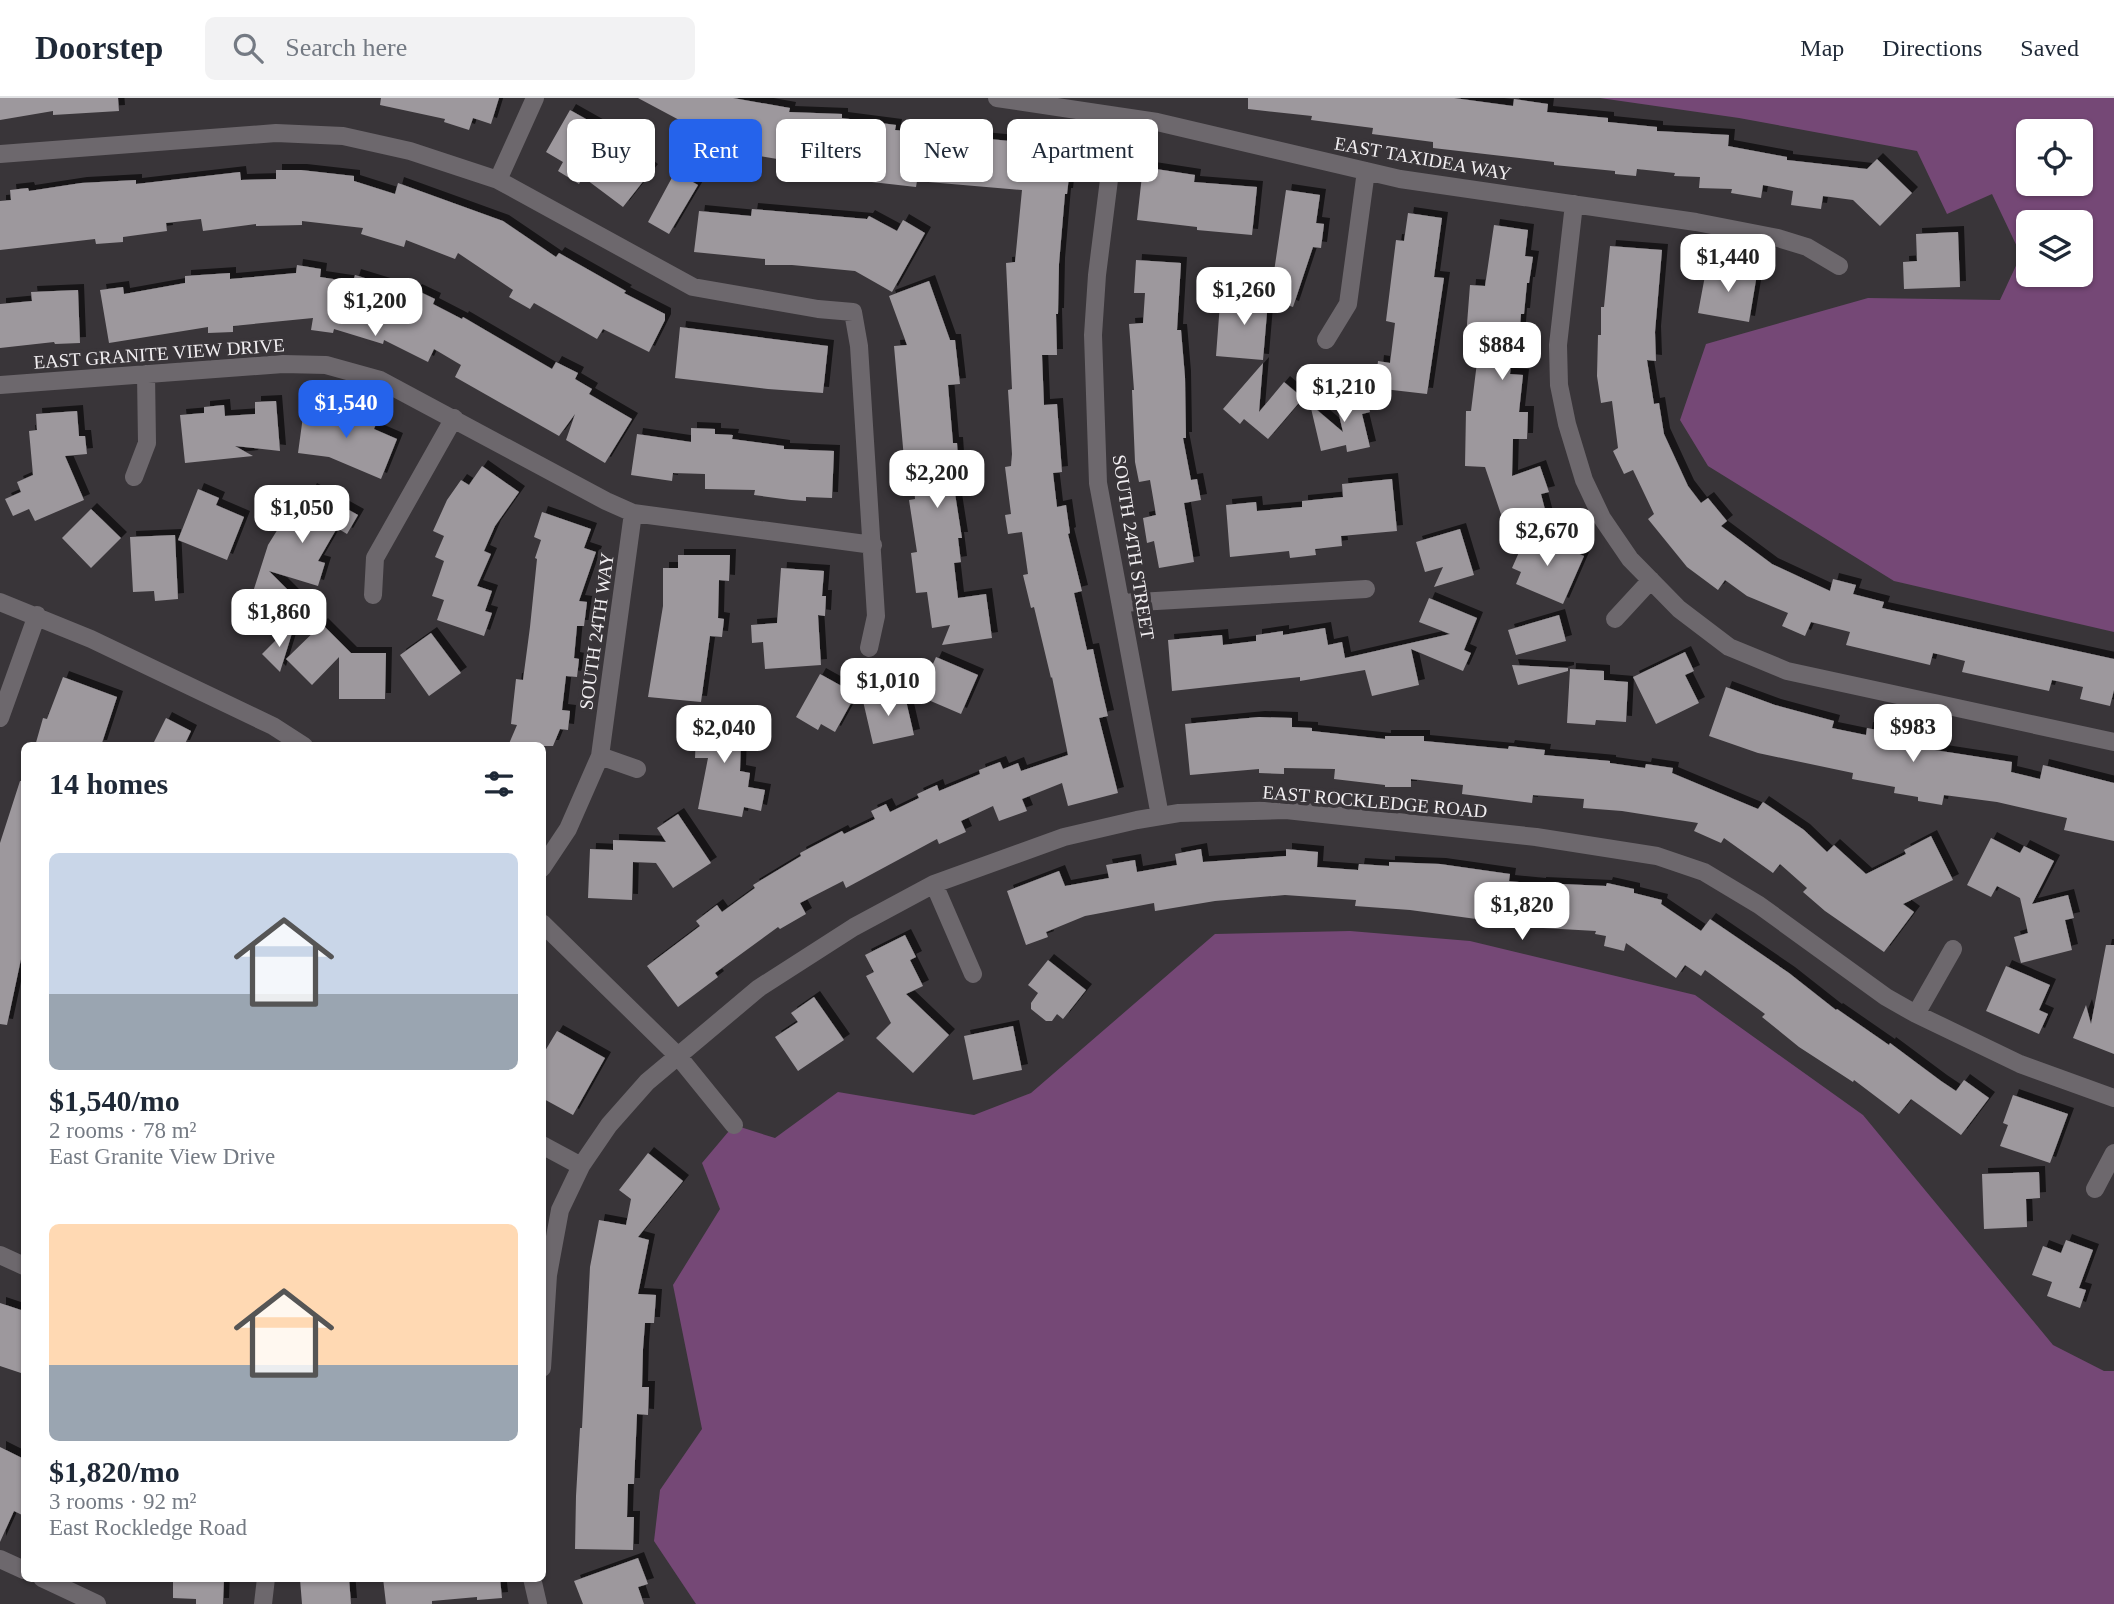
<!DOCTYPE html>
<meta charset="utf-8">
<style>
:root{--surface:#fff;--page:#f2f2f3;--text:#1f2937;--muted:#747a83;--line:#e0e1e3;--accent:#2563eb}
body{margin:0;font-family:Georgia,serif;background:var(--page);color:var(--text);height:100vh;display:flex;flex-direction:column;font-size:26px;white-space:nowrap}
*{box-sizing:border-box;margin:0}
p{font-size:23px;color:var(--muted)}
.icon{flex:none;width:38px;height:38px;fill:none;stroke:currentColor;stroke-width:2;stroke-linecap:round;stroke-linejoin:round}
.map{position:relative;flex:1;overflow:hidden}
.side{position:absolute;left:21px;top:644px;width:525px;height:840px;display:flex;flex-direction:column;background:var(--surface);border-radius:10px;box-shadow:0 2px 5px #0004}
.side>*{flex:none}
.hud{position:absolute;left:567px;top:21px;width:665px;height:63px;display:flex;gap:14px}
.buttons{position:absolute;left:2016px;top:21px;display:grid;gap:14px}
.buttons a{display:grid;place-items:center;width:77px;height:77px;border-radius:10px;background:var(--surface);box-shadow:0 2px 5px #0004;font-size:35px}
.price{position:absolute;translate:-50% -60px;padding:0 16px;border-radius:14px;background:#fff;color:#222;font-size:23px;line-height:46px;filter:drop-shadow(0 2px 4px #0008)}
.price::after{content:'';position:absolute;left:50%;top:42px;width:21px;height:16px;margin-left:-10px;background:inherit;clip-path:polygon(0 0,100% 0,50% 100%)}
.price.current{background:var(--accent);color:#fff}
ul{padding:0;list-style:none}
li{display:grid;align-content:center;gap:14px;height:371px;padding:0 28px}
li span{display:grid;place-items:center;height:217px;border-radius:10px;color:#555}
li>.icon{margin-inline-start:auto}
span .icon{width:126px;height:126px;fill:#fffc;stroke-width:1}
li b{font-size:30px}
h2{display:flex;justify-content:space-between;align-items:center;height:84px;padding:0 28px;font-size:30px}
.chip{padding:0 24px;border-radius:10px;background:var(--surface);box-shadow:0 2px 5px #0004;font-size:24px;line-height:63px}
.chip.current{background:var(--accent);color:#fff}
header{display:flex;align-items:center;gap:42px;box-sizing:border-box;height:98px;padding:0 35px;background:var(--surface);border-bottom:2px solid var(--line)}
header strong{font-size:33px}
nav{display:flex;gap:38px;margin-inline-start:auto;font-size:24px}
.search{width:490px;height:63px;background:var(--page);display:flex;align-items:center;gap:18px;box-sizing:border-box;padding:0 24px;border-radius:10px;color:var(--muted);font-size:26px}
.map>svg:first-child{display:block}
.green{fill:#754876;fill-rule:evenodd}
.building{fill:#9d989d;filter:url(#shadow)}
.lines{fill:none;stroke-linecap:round;stroke-linejoin:round}
.street{stroke:#6d686d;stroke-width:18}
.labels{text-anchor:middle;stroke-width:7;stroke-linejoin:round;paint-order:stroke}
.street-label{font-size:19px;fill:#f1eef1;stroke:#393539}
</style>
<header>
<strong>Doorstep</strong>
<div class="search"><svg class="icon" aria-label="search" viewBox="0 0 24 24"><circle cx="10" cy="10" r="6"/><path d="M15 15l6 6"/></svg>Search here</div>
<nav><a>Map</a><a>Directions</a><a>Saved</a></nav>
</header>
<div class="map">
<svg width="2114" height="1506" viewBox="0 0 2114 1506">
<defs>
<filter id="shadow"><feDropShadow dx="6" dy="-6" stdDeviation="0" flood-color="#0009"/></filter>
</defs>
<rect width="100%" height="100%" fill="#393539"/>
<path class="green" d="M1600,0H2114V534L1894,483L1708,368L1680,322L1706,246L1868,200L2000,202L2021,157L1992,96L1947,116L1917,53L1739,20ZM2028,33H2081V86H2028ZM2028,124H2081V177H2028Z
M1350,833L1470,843L1695,897L1863,1017L2053,1247L2104,1273H2114V1506H696L654,1443L660,1392L702,1331L673,1187L720,1111L702,1065L734,1027L775,1040L838,994L974,1017L1031,995L1215,836Z"/>
<path class="building" d="M0,0H118L119,13L53,17V13L0,22Z
M381,0H499L491,26L473,20L469,32L444,24L445,21L380,7Z
M638,0H733L790,10L789,14L842,16V20L896,27L895,32L1021,44V40L1073,44L1067,96H1065L1059,166L1058,216H1056L1057,257H1042L1044,307L1057,306L1062,374L1053,375L1057,409L1066,407L1070,435L1068,436L1082,493L1074,495L1087,552L1093,551L1101,588L1108,618L1099,620L1118,695L1068,708L1062,685L1022,701L1027,713L999,723L993,708L961,723L966,734L939,746L937,741L846,790L843,783L800,805L806,816L780,831L778,829L715,875L718,879L678,909L647,868L700,828L696,823L717,807L722,814L755,790L753,787L801,758L800,755L842,733L844,736L875,721L871,713L886,706L890,714L919,700L917,696L937,687L939,693L980,676L979,672L1000,664L1003,671L1018,665L1021,673L1068,657L1052,579L1051,580L1034,509L1031,510L1023,477L1028,476L1022,434L1008,436L1005,417L1011,416L1005,369L1011,368L1012,356L1008,292L1012,291L1006,165L1015,164L1022,92L940,85L917,83L916,89L863,83L864,74L843,71V68L795,67V64L741,55Z
M1248,0H1454L1513,8L1514,1L1548,6L1547,14L1608,20V24L1657,29V33L1729,37L1728,48L1787,59V62L1867,71L1877,61L1912,95L1880,128L1853,102L1823,98L1821,111L1791,107L1793,93L1763,87L1761,100L1731,95L1732,91L1699,90L1700,79L1674,78L1675,75L1637,71L1636,78L1615,76V73L1554,67V64L1433,50V44L1372,36L1373,30L1311,22L1312,18L1248,11Z
M570,12L609,34L607,37L652,72L623,109L583,79L579,86L558,73L563,64L546,54Z
M1143,69L1195,77L1194,84L1257,89L1252,137L1197,132V129L1137,122Z
M276,72H301L354,78V83L395,96L398,85L503,123L556,159L559,155L626,193L624,195L665,216V222L649,254L603,231L597,241L534,205L530,211L509,199L513,192L458,155L455,161L406,142L404,149L361,136L363,130L302,123V127L256,128V126L203,133L201,121L166,125L167,133L123,139V144L96,146L95,141L0,152V103L11,102L10,92L28,90L29,93L81,85L136,82V86L240,74L241,82L276,81Z
M675,74L698,87L669,136L648,124Z
M1286,92L1320,97L1316,125L1324,126L1321,150L1313,149L1293,209L1270,201Z
M752,111L867,121L869,118L897,133L903,122L925,135L892,194L855,173L792,167H765V161L694,154L699,113L751,118Z
M1408,115L1442,120L1434,179L1444,180L1427,296L1375,290L1378,263L1390,265L1395,225L1386,223L1396,142L1404,143Z
M1494,127L1528,132L1525,158L1533,159L1529,185H1527L1524,216H1521L1519,243H1514L1510,276L1523,277L1519,314H1528L1527,341H1513L1512,378L1540,368L1549,394L1541,396L1548,423L1508,437L1485,369L1465,368L1466,313H1471L1480,240L1466,239L1470,187L1485,188Z
M1958,134L1960,189L1904,191L1903,164L1917,163L1916,136Z
M1610,148L1662,152L1655,234L1656,263L1647,262L1654,306L1659,305L1664,336L1688,388L1701,405L1708,400L1727,423L1721,428L1772,466L1830,493L1833,481L1856,487L1853,496L1884,504L1882,510L2114,561V592L2110,608L2080,601L2083,589L2052,582L2049,593L1962,574L1965,563L1933,555L1930,567L1846,547L1850,534L1811,524L1805,538L1782,528L1788,515L1747,498L1725,482L1718,492L1687,469L1648,421L1654,416L1633,372L1624,376L1613,353L1618,350L1612,303L1601,305L1597,278L1598,237H1601V209H1604Z
M1136,162L1181,165L1177,232H1181L1185,279L1186,340H1183L1191,382L1197,381L1201,402L1184,405L1194,464L1159,470L1154,443L1147,445L1143,420L1156,417L1150,382L1139,384L1135,364L1132,292H1134L1129,226L1143,225L1145,195H1134Z
M297,167L321,171L320,179L353,184L355,177L414,195L416,192L435,201L433,206L462,221L463,219L552,271L556,264L578,275L575,281L592,291L589,296L632,321L605,365L566,342L575,316L559,338L455,279L461,267L434,251L428,264L384,242L383,246L334,231L333,235L311,232L313,220L233,228V234L208,235V229L109,245L100,192L123,189L124,196L185,185V178L230,175V181L296,175Z
M1707,167L1757,176L1749,224L1698,215Z
M929,183L950,242H955L960,286L948,287L953,345H957L960,389H954L962,440H958L961,464L954,465L958,500L986,496L992,540L942,547L950,527L932,530L927,494L916,495L911,455L917,454L909,402L915,401L913,372H905L894,248L907,247L889,198Z
M1250,189L1269,191L1263,262L1216,258L1220,205L1244,207Z
M78,192L80,245L55,246L54,244L0,250V206L32,203L31,194Z
M680,229L828,248L823,295L768,291L675,280Z
M1263,265L1259,314L1284,284L1303,300L1268,341L1244,321L1240,326L1223,311Z
M1365,293L1370,314L1362,316L1370,349L1347,354L1346,347L1321,353L1310,306L1343,334L1335,300Z
M276,303L280,353L235,348L253,358L185,365L180,317L204,315V309L224,307L225,318L255,316V304Z
M304,311L364,317L377,323L374,331L397,341L381,381L329,359L298,355Z
M77,313L79,338H85L87,356L65,358L84,402L35,423L29,411L13,418L5,401L21,394L17,384L33,377L29,333L37,332L36,316Z
M691,330L715,331V336L733,337L732,341L784,348V351L834,353L832,400L806,399V403L791,402L754,397L755,392L705,391V376L673,375L672,383L631,377L637,336L691,344Z
M482,368L519,394L495,428L484,453L491,456L477,488L492,493L485,513L492,515L484,538L437,522L444,502L432,498L444,463L435,459L444,438L433,433L447,402L461,382L469,387Z
M1392,381L1397,433L1341,438L1342,448L1315,451L1316,457L1290,460L1289,453L1230,459L1226,407L1256,404L1257,413L1302,409V403L1343,399L1342,386Z
M198,391L219,400L216,407L244,419L227,462L178,442Z
M311,391L358,417L347,436L337,430L318,463L325,465L318,488L269,473L306,510L253,494L268,447L294,405L301,409Z
M91,411L121,440L91,470L62,440Z
M542,414L591,431L584,450L596,454L579,503L587,504L584,528H577L574,560L579,561L577,579L566,578L562,612L570,613L568,632L560,631L553,648H508L517,627L511,626L516,581L523,582L530,529L537,461L535,460L541,442L534,439Z
M1460,431L1474,477L1434,489L1443,469L1425,474L1416,444Z
M1528,434L1584,458L1563,506L1516,486L1521,474L1512,470Z
M175,437L178,501L155,503L154,493L133,494L130,439Z
M678,457H730L729,483L719,482L718,520L724,521L722,539L710,538L701,604L648,599L663,508V470H678Z
M781,470L824,473L822,498H826L825,518L818,517L821,567L765,571L763,544L752,545L751,527L777,525Z
M1429,500L1477,520L1464,552L1471,555L1463,573L1411,551L1419,587L1372,598L1365,572L1300,583V579L1172,593L1168,542L1222,537L1223,547L1256,543V537L1283,533V537L1325,530L1328,547L1342,544L1345,560L1450,536L1419,524Z
M1559,517L1566,543L1516,557L1508,532Z
M296,522L280,574L262,556Z
M322,526L351,555H386L385,601H339V559L312,587L286,561Z
M431,535L461,575L429,598L400,557Z
M1685,554L1694,573L1685,577L1699,605L1656,626L1633,579Z
M936,559L978,577L961,616L919,598Z
M1512,567L1568,570V573L1518,587Z
M1570,571L1604,573V582L1628,584L1626,624L1596,622L1595,627L1567,625Z
M820,576L856,596L835,634L821,626L818,632L796,619Z
M63,579L117,599L101,648H35L43,620L47,621Z
M1726,589L1775,607L1834,623L1832,630L1866,637L1867,630L1929,642L1928,651L2012,664L2011,674L2040,681L2043,667L2114,685V743L2064,732L2067,720L1997,704L1944,697L1942,707L1918,703V699L1894,695L1895,689L1852,681L1853,675L1758,655L1709,638Z
M904,594L914,637L873,646L863,603Z
M697,613L742,614L740,673L750,675L748,689L765,692L761,713L744,709L742,719L698,711L708,660H695Z
M1259,619L1292,620V629L1312,630V633L1385,641V638H1424V643L1508,651L1509,648L1545,652L1544,657L1610,663V665L1645,670L1646,666L1673,670L1672,675L1758,711L1763,704L1804,732L1827,754L1834,747L1866,776L1906,756L1904,752L1931,738L1953,782L1903,806L1914,814L1884,854L1825,813L1803,794L1807,790L1780,766L1773,775L1724,740L1721,745L1694,733L1698,725L1622,713L1583,710L1584,701L1533,697L1532,705L1462,696L1463,687L1411,681V689H1385V687L1334,681L1335,671L1284,670V676L1259,675V671L1190,677L1185,626Z
M166,620L191,633L184,648H152Z
M20,683H24V847L7,927L0,926V745Z
M678,716L711,765L673,790L656,765L633,764L632,802L588,800L590,751L613,752V742L666,744L657,730Z
M1991,740L2020,755L2024,748L2054,763L2032,806L2068,797L2074,820L2065,822L2072,852L2021,865L2014,839L2028,835L2020,800L1997,788L1991,799L1967,787Z
M1201,751L1203,764L1286,758V751L1318,754L1317,769L1358,772L1359,766L1389,768V764L1440,766L1510,776L1509,783L1540,786V785L1606,788L1607,785L1634,791V795L1662,802L1661,806L1701,833L1710,821L1789,875L1836,912L1837,911L1889,947L1890,945L1941,983L1956,993L1964,982L1989,1000L1961,1037L1911,1001L1899,1016L1854,982L1853,984L1799,949L1762,919L1765,916L1705,872L1701,878L1685,867L1676,880L1626,845L1624,853L1604,848L1606,838L1595,836L1596,833L1543,830L1410,812L1355,808L1356,802L1285,797L1215,803L1155,813L1154,805L1085,818L1046,834L1048,839L1026,847L1007,793L1059,773L1065,788L1109,780L1106,767L1135,762L1137,774L1177,767L1175,756Z
M905,837L916,859L910,862L923,888L906,896L949,937L913,975L876,940L891,925L866,878L874,874L865,857Z
M2106,847H2114V956L2073,940L2086,907L2091,926Z
M1048,862L1086,892L1063,921L1057,916L1052,923H1046L1031,911V905L1038,895L1028,887Z
M2006,868L2050,887L2039,912L2048,916L2039,936L1986,913Z
M814,899L844,942L798,973L775,939L798,924L791,915Z
M1013,928L1022,972L973,982L964,938Z
M557,933L605,960L573,1017L542,1000V958Z
M2013,997L2068,1016L2050,1065L2000,1048L2008,1027L2003,1025Z
M648,1055L683,1083L638,1139L649,1142L638,1196L656,1197L654,1225H645L643,1251L642,1289H649L648,1317L637,1316L634,1386H628L627,1419H634L633,1452L575,1451L576,1398L580,1330H582L590,1169L599,1122L626,1127L631,1101L619,1092Z
M2039,1074L2040,1100L2026,1101L2027,1129L1984,1131L1982,1076Z
M2066,1142L2093,1152L2079,1190L2086,1192L2080,1210L2047,1198L2052,1184L2032,1177L2043,1148L2061,1155Z
M0,1205L24,1213V1276L0,1268Z
M0,1349L24,1361V1418L14,1413L0,1444Z
M638,1460L648,1486L638,1489L644,1506H583L574,1483Z
M173,1480H224L223,1506H196V1501L173,1500Z
M349,1480L351,1506H302L300,1481Z
M383,1480H500L502,1500L477,1502V1499L432,1503V1506H386Z"/>
<g class="lines">
<path class="street" d="M997,0L1157,24L1400,81L1696,124L1778,140L1807,149L1839,168
M1117,18L1097,177L1093,237L1098,385L1160,718
M0,56L276,35L343,38L410,53L498,82L693,189L818,211L853,214L859,248L876,518L869,550
M498,82L535,0
M1574,106L1558,247L1559,287L1567,326L1584,382L1602,420L1630,461L1679,511L1729,549L1787,573L2114,644
M1326,242L1348,206L1366,73
M0,287L283,266L326,267L380,282L606,403L633,415L873,447
M134,379L147,345L146,276
M373,497L375,460L454,320
M0,504L91,541L273,628L304,648
M1121,505L1366,491
M1615,521L1651,482
M0,620L37,517
M600,658L637,671
M542,770L568,731L600,658L633,415
M934,786L973,876
M542,825L678,958L734,1027
M1916,916L1953,851
M542,1047L581,1068
M2095,1091L2114,1055
M0,1157L24,1168
M542,1270L548,1177L560,1112L581,1068L609,1027L647,984L759,890L854,829L934,786L1064,739L1137,722L1179,715L1286,712L1536,739L1657,758L1704,774L1759,807L1886,899L1916,916L2020,966L2114,1000
M0,1461L24,1472
M42,1480L97,1506
M532,1480L538,1506
M263,1506L266,1480"/>
</g>
<g class="labels">
<g class="street-label">
<text transform="translate(1423 60) rotate(10)" y="7">EAST TAXIDEA WAY</text>
<text transform="translate(159 255) rotate(-4)" y="7">EAST GRANITE VIEW DRIVE</text>
<text transform="translate(1134 449) rotate(81)" y="7">SOUTH 24TH STREET</text>
<text transform="translate(596 533) rotate(-82)" y="7">SOUTH 24TH WAY</text>
<text transform="translate(1375 703) rotate(5)" y="7">EAST ROCKLEDGE ROAD</text>
</g>
</g>
</svg>
<div class="buttons">
<a><svg class="icon" aria-label="locate" viewBox="0 0 24 24"><circle cx="12" cy="12" r="6"/><path d="M12 2v4M12 18v4M2 12h4M18 12h4"/></svg></a>
<a><svg class="icon" aria-label="layers" viewBox="0 0 24 24"><path d="M12 4l9 5-9 5-9-5zM3 14l9 5 9-5"/></svg></a>
</div>
<b class="price" style="left:1728px;top:196px">$1,440</b>
<b class="price" style="left:1244px;top:229px">$1,260</b>
<b class="price" style="left:375px;top:240px">$1,200</b>
<b class="price" style="left:1502px;top:284px">$884</b>
<b class="price" style="left:1344px;top:326px">$1,210</b>
<b class="price current" style="left:346px;top:342px">$1,540</b>
<b class="price" style="left:937px;top:412px">$2,200</b>
<b class="price" style="left:302px;top:447px">$1,050</b>
<b class="price" style="left:1547px;top:470px">$2,670</b>
<b class="price" style="left:279px;top:551px">$1,860</b>
<b class="price" style="left:888px;top:620px">$1,010</b>
<b class="price" style="left:1913px;top:666px">$983</b>
<b class="price" style="left:724px;top:667px">$2,040</b>
<b class="price" style="left:1522px;top:844px">$1,820</b>
<div class="hud">
<a class="chip">Buy</a>
<a class="chip current">Rent</a>
<a class="chip">Filters</a>
<a class="chip">New</a>
<a class="chip">Apartment</a>
</div>
<section class="side">
<h2>14 homes<svg class="icon" aria-label="filters" viewBox="0 0 24 24"><path d="M4 7h16M4 17h16"/><circle cx="9" cy="7" r="2"/><circle cx="15" cy="17" r="2"/></svg></h2>
<ul>
<li><span style="background:linear-gradient(#c9d6e8 65%,#9aa5b1 0)"><svg class="icon" aria-label="home" viewBox="0 0 24 24"><path d="M3 11l9-7 9 7M6 9v11h12V9"/></svg></span><div><b>$1,540/mo</b><p>2 rooms · 78 m²</p><p>East Granite View Drive</p></div></li>
<li><span style="background:linear-gradient(#ffd9b3 65%,#9aa5b1 0)"><svg class="icon" aria-label="home" viewBox="0 0 24 24"><path d="M3 11l9-7 9 7M6 9v11h12V9"/></svg></span><div><b>$1,820/mo</b><p>3 rooms · 92 m²</p><p>East Rockledge Road</p></div></li>
</ul>
</section>
</div>
